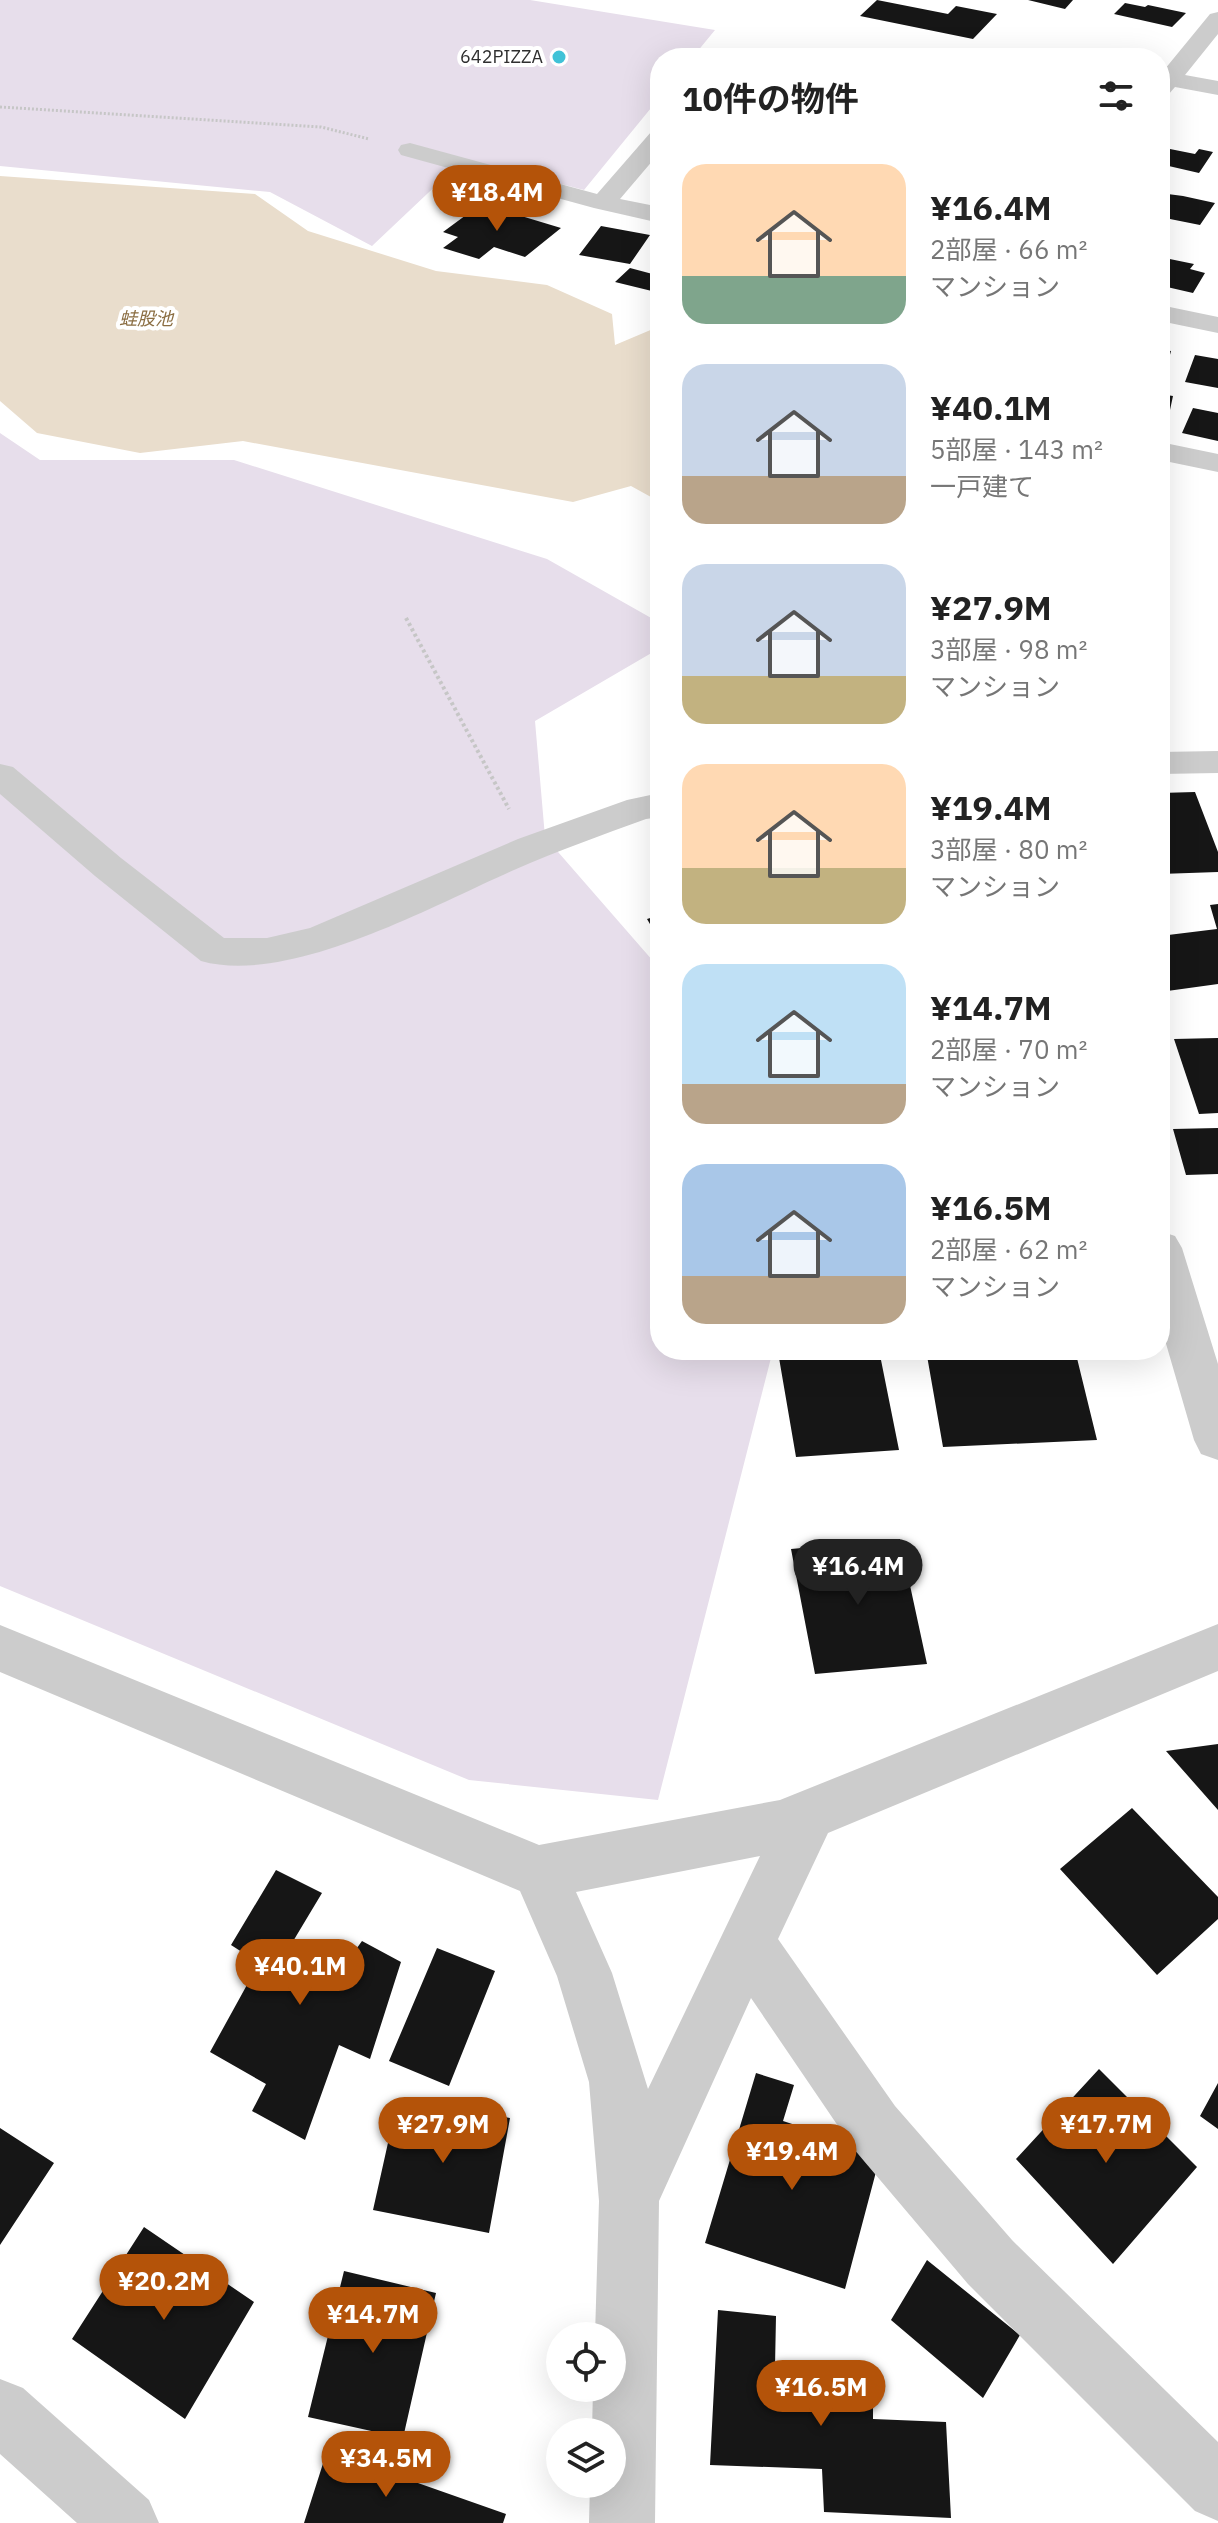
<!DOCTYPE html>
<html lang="ja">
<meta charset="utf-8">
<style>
:root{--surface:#fff;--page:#f6f6f6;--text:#222;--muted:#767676;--accent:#b45309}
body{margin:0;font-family:"IBM Plex Sans","Noto Sans JP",sans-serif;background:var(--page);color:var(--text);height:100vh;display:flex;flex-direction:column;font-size:30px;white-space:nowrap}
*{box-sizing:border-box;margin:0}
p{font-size:26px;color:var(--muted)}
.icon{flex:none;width:44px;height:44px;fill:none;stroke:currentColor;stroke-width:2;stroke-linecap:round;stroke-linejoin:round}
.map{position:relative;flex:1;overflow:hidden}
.side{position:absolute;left:650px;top:48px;width:520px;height:1312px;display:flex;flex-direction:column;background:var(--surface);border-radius:32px;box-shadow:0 8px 32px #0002}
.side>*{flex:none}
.fabs{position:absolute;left:546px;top:2322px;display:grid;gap:16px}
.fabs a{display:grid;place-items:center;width:80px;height:80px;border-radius:50%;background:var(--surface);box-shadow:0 8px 32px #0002;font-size:40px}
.price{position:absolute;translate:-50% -68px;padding:0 18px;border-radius:28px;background:var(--accent);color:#fff;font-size:26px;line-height:52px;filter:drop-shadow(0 2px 4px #0008)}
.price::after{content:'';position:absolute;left:50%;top:48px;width:24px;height:18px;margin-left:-12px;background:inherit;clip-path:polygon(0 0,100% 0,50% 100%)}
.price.selected{background:#222;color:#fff}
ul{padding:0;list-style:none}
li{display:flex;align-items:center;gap:24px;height:200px;padding:0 32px}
li span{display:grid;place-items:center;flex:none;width:224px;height:160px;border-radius:24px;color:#555}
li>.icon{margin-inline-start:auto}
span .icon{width:96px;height:96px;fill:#fffc;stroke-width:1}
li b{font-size:34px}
h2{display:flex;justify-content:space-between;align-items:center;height:96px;padding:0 32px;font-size:34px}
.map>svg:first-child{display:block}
.green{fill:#e7deeb}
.water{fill:#e9ddcc}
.building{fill:#161616}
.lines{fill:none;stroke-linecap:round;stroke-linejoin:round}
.path-far1{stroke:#c6c6c6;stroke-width:3;stroke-dasharray:2 2;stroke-linecap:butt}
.path{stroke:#c6c6c6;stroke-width:4;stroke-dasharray:3 3;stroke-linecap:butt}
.minor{fill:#ccc;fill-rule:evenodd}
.poi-dot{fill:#40c2d7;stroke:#fff;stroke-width:3}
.labels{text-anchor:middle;stroke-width:8;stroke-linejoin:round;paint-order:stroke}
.far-poi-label{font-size:18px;fill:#2f2f2f;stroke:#fff;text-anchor:end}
.far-water-label{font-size:18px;font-style:italic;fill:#8b6e43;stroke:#fff}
</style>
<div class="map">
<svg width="1218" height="2523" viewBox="0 0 1218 2523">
<rect width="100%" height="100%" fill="#fff"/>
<path class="green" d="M0,0H530L715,30L692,58H660V97L584,190L464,159L372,246L270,192L0,166Z
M0,433L40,460H234L547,559L660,623V648L535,721L545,837L660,969V1350H773L658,1800L469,1780L0,1586Z"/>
<path class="water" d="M0,176L255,194L308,231L436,271L547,285L612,314L615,345L660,326V502L631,486L573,502L243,441L140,453L37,433L0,401Z"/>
<path class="building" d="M877,0L948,14L956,6L997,14L973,39L860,16Z
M1028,0H1073L1065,9Z
M1125,3L1145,7L1148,5L1186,13L1172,27L1114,14Z
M722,49L759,57V58H711Z
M1160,147L1195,154L1199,149L1213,152L1199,173L1160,164Z
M1160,193L1183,196L1215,203L1200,225L1160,217Z
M481,204L561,228L525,257L494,247L479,259L443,248L458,237L443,232Z
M601,226L650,235L630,264L579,255Z
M1160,257L1194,264L1190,269L1205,273L1193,293L1167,287L1170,284L1160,282Z
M630,268L660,276V293L615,282Z
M1160,349L1171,351L1165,374H1160Z
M1195,355L1218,359V388L1185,382Z
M1160,394L1173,396L1164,438L1160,437Z
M1193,408L1218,413V441L1182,433Z
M1195,792L1218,852V872L1160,874V793Z
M1218,904V984L1160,992V936L1217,929L1210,905Z
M660,915V941L647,919Z
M1218,1038V1113L1199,1114L1174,1039Z
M1218,1128V1174L1186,1175L1173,1129Z
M879,1350L899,1450L796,1457L778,1352Z
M926,1350H1075L1097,1440L943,1447Z
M900,1539L927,1664L815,1674L791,1549Z
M1218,1744V1810L1166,1751Z
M1132,1808L1218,1897V1919L1157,1975L1060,1869Z
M276,1870L322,1893L292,1943L344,1966L362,1941L401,1962L370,2059L339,2045L305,2140L252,2111L266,2084L210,2052L259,1963L231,1945Z
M437,1948L495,1971L449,2086L389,2061Z
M1099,2069L1197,2167L1113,2264L1016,2159Z
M756,2073L794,2085L783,2121L881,2153L845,2289L705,2243Z
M1218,2083V2129L1200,2116Z
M398,2098L510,2118L489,2233L373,2210Z
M0,2128L54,2163L0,2245Z
M144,2227L254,2302L185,2419L72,2339Z
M927,2260L1020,2335L983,2398L891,2320Z
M344,2271L436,2293L403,2438L308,2417Z
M718,2310L776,2316L775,2367L873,2374V2419L946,2422L951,2518L824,2512L822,2469L710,2465Z
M327,2451L506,2514L503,2523H304Z"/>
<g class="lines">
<path class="path-far1" d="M0,107L321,127L369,139"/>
<path class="path" d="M406,618L509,809"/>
<path class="minor" d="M1218,12V34L1185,75L1218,81V95L1175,87L1168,95L1160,97V75L1210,14Z
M660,130V152L620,199L660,207V223L594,208L401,155L398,150L401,145L410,143L597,194L651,132Z
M1160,305L1218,317V333L1160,321Z
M1160,442L1218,454V472L1160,460Z
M1218,751V773L1160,774V752Z
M0,764L13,767L121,858L224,938H267L310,928L518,839L627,800L660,793V817L646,819C602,835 557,851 514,870C432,906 289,986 201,961L95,876L0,794Z
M1160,1231L1175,1236L1182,1248L1218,1364V1460L1201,1454L1194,1440L1160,1323Z
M1218,1624V1671L828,1833L778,1939L895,2106L1012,2240L1218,2442V2521L1195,2511L968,2284L853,2148L751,1998L659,2201L655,2523H589L590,2484H612V2432H592L593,2388H612V2336H595L599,2201L589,2082L557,1976L520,1891L0,1672V1625L539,1845L780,1800ZM760,1856L648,2089L612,1973L576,1892Z
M0,2379L23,2388L149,2500L159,2523H77L0,2454Z"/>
</g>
<circle class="poi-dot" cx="559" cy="57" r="8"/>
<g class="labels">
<g class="far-poi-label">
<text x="543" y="63">642PIZZA</text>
</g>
<g class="far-water-label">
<text x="146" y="325">蛙股池</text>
</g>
</g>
</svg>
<div class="fabs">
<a><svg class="icon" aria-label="locate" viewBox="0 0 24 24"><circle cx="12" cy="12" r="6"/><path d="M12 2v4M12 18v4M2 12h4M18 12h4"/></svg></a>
<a><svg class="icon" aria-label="layers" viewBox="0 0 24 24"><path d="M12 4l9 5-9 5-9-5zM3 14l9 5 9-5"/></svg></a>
</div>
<b class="price" style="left:497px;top:233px">¥18.4M</b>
<b class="price selected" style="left:858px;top:1607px">¥16.4M</b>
<b class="price" style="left:300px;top:2007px">¥40.1M</b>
<b class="price" style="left:443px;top:2165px">¥27.9M</b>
<b class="price" style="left:1106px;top:2165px">¥17.7M</b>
<b class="price" style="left:792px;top:2192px">¥19.4M</b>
<b class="price" style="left:164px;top:2322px">¥20.2M</b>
<b class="price" style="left:373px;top:2355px">¥14.7M</b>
<b class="price" style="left:821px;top:2428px">¥16.5M</b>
<b class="price" style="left:386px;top:2499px">¥34.5M</b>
<section class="side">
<h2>10件の物件<svg class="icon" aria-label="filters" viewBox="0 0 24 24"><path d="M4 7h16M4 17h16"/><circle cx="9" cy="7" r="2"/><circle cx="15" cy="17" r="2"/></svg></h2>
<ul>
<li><span style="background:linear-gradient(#ffd9b3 70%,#7fa58c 0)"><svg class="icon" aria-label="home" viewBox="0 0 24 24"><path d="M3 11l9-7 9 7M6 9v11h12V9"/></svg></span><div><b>¥16.4M</b><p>2部屋 · 66 m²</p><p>マンション</p></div></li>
<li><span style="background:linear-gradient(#c9d6e8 70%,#b9a48a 0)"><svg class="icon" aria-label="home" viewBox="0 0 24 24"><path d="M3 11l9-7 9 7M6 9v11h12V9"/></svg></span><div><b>¥40.1M</b><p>5部屋 · 143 m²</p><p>一戸建て</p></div></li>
<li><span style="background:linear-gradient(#c9d6e8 70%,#c2b280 0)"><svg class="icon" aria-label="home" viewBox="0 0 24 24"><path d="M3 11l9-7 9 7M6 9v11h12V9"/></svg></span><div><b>¥27.9M</b><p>3部屋 · 98 m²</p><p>マンション</p></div></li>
<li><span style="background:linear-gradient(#ffd9b3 65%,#c2b280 0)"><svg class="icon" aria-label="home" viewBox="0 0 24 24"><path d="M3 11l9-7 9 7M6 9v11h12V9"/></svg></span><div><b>¥19.4M</b><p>3部屋 · 80 m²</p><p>マンション</p></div></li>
<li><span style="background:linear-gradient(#bfe0f5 75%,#b9a48a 0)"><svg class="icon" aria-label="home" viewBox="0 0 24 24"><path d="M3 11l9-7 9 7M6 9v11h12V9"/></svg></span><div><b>¥14.7M</b><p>2部屋 · 70 m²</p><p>マンション</p></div></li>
<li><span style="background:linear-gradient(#a9c7e8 70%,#b9a48a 0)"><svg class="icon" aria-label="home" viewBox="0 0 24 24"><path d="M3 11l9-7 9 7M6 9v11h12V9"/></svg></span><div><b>¥16.5M</b><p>2部屋 · 62 m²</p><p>マンション</p></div></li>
</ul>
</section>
</div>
